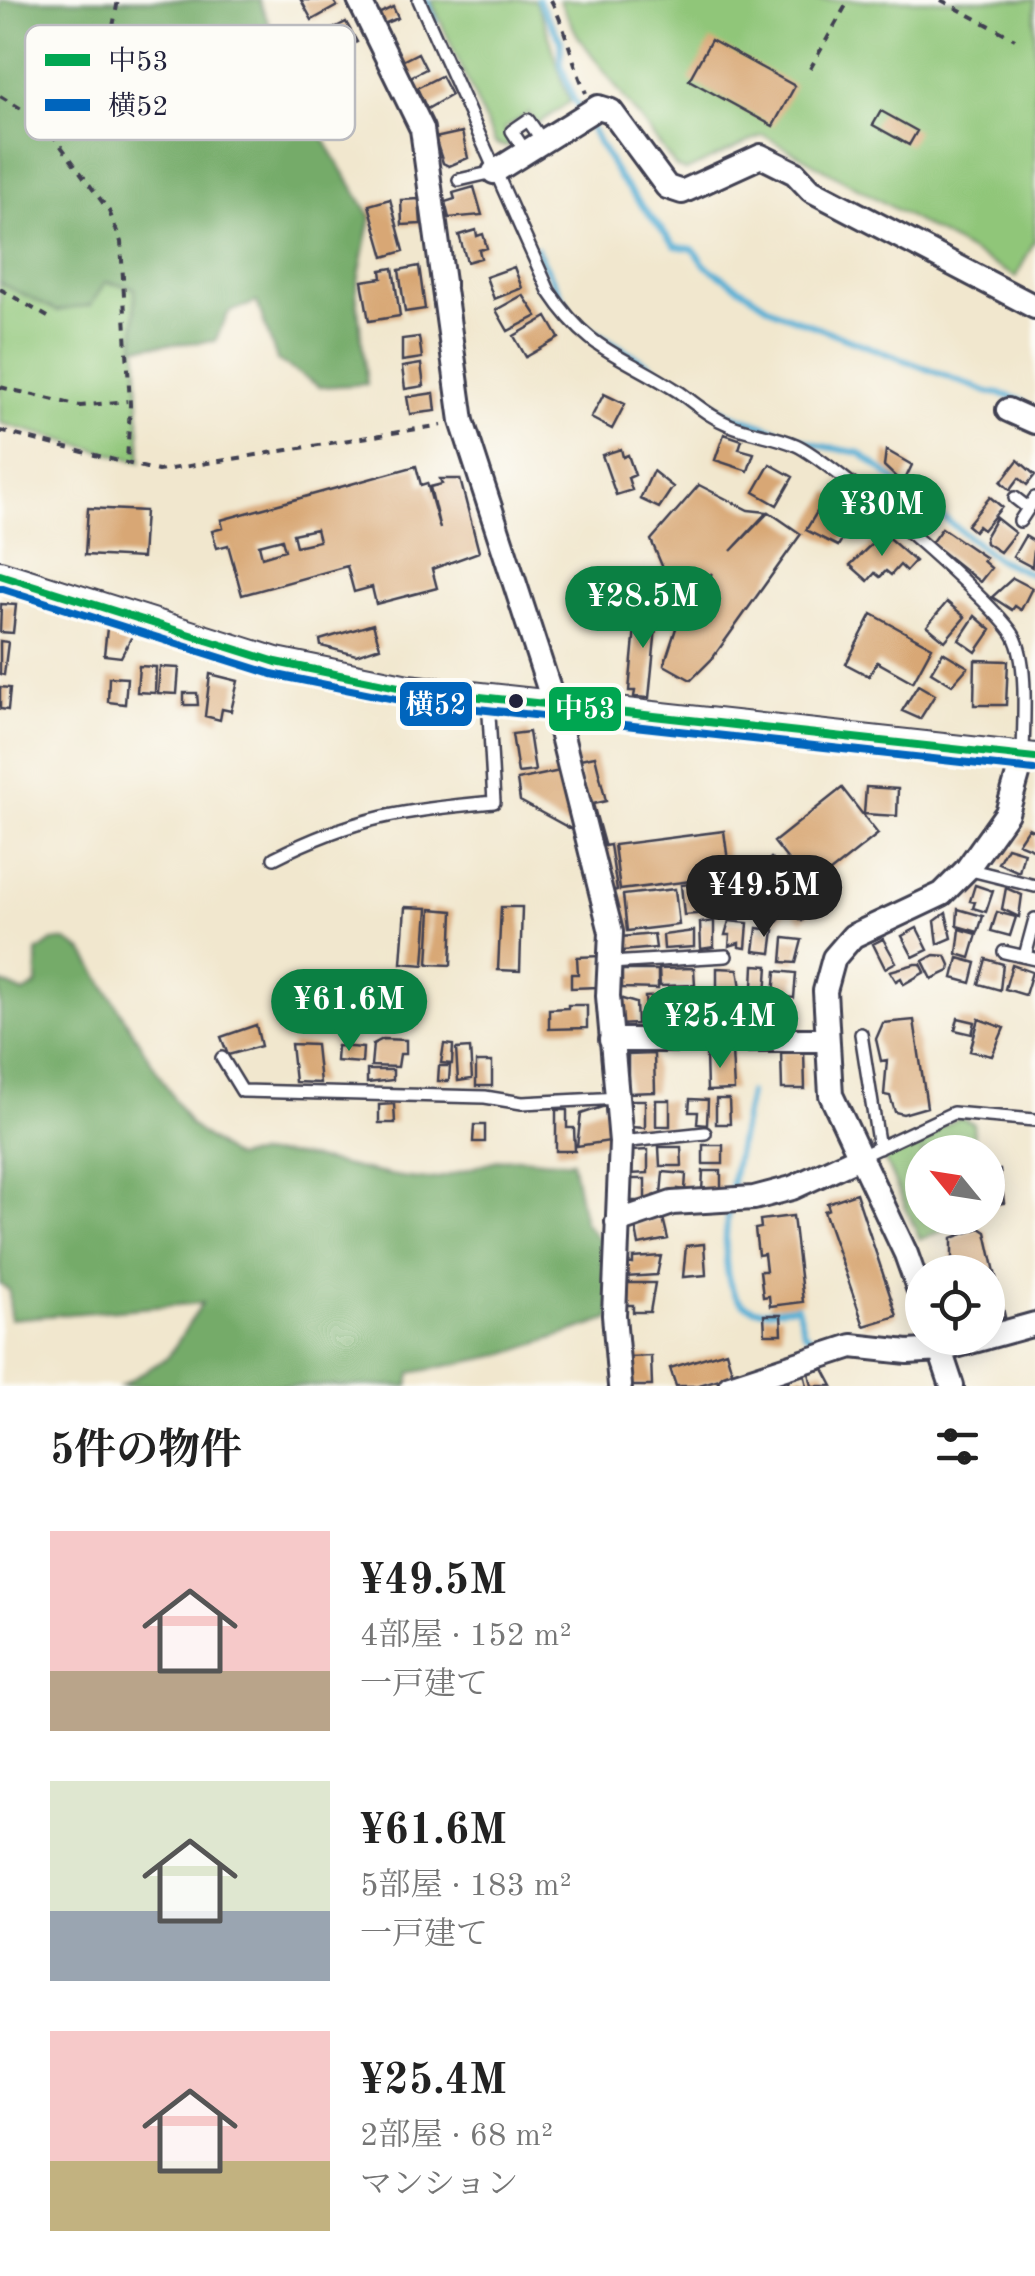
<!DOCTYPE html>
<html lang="ja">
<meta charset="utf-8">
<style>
:root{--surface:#fff;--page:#f2f2f2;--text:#222;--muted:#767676;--accent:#0b8043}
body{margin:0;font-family:"Old Standard TT","Noto Serif JP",serif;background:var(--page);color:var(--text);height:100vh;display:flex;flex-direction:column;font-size:38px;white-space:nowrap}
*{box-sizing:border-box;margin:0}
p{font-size:32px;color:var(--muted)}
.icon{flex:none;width:55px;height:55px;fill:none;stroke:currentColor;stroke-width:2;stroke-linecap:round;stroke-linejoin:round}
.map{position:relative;height:1386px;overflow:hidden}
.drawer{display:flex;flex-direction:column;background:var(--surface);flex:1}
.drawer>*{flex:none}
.needle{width:65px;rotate:300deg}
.fabs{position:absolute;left:905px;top:1135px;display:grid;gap:20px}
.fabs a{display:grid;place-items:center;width:100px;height:100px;border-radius:50%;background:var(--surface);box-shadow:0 5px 25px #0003;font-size:50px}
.price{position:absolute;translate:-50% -85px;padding:0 22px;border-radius:35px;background:var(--accent);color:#fff;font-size:32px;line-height:65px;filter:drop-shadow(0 2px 5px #0008)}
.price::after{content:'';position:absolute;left:50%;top:60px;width:30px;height:22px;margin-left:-15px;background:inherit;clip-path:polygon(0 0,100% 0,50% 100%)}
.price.on{background:#222;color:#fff}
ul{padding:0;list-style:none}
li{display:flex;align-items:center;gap:30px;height:250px;padding:0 50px}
li span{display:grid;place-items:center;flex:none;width:280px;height:200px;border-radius:0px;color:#555}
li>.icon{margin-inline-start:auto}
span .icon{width:120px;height:120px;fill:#fffc;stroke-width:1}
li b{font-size:42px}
h2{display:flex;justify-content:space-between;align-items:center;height:120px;padding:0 50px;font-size:42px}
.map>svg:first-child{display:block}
.green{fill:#90c679;stroke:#59745a;stroke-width:2.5}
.forest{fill:#74ab69;stroke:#4b6652;stroke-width:2.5}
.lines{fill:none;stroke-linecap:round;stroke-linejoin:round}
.stream{stroke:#57afd4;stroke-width:6}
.building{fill:#d8a774;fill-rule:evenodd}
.service-casing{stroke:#414051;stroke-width:16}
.minor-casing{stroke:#414051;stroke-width:28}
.tertiary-casing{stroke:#414051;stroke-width:32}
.path{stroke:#414051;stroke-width:4;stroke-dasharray:8 8;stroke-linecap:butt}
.service{stroke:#fff;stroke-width:11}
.minor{stroke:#fff;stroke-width:22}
.tertiary{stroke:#fff;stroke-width:28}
.bus-1-casing{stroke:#fdfcf7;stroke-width:15}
.bus-2-casing{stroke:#fdfcf7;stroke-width:15}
.bus-1{stroke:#00a651;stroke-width:8}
.bus-2{stroke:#0065bd;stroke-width:8}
.bus-dot{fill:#22223b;stroke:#fdfcf7;stroke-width:4}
.key{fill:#fdfcf7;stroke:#bbbbbf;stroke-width:2.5}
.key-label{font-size:28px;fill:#22223b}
.line-badge{stroke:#fdfcf7;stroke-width:4}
.badge-label{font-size:28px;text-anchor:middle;font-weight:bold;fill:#fff}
</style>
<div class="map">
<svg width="1035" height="1386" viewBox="0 0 1035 1386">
<rect width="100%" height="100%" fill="#fdfcf7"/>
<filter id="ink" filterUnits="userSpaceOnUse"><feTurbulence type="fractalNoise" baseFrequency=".01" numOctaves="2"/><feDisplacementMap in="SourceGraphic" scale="20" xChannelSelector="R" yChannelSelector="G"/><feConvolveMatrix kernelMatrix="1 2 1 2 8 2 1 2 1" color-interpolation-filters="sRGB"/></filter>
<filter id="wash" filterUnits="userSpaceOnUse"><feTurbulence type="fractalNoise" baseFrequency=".0048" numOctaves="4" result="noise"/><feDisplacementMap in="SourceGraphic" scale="40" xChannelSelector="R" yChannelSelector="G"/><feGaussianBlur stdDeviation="2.25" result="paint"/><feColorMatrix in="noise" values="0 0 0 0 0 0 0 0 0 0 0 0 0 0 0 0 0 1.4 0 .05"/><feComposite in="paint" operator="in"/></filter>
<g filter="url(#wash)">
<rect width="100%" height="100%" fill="#f1e7ce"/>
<path class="green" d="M431,0H535C553,37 555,65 570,102L537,124L529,113L504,129L512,143L505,147L495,143Z
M559,0H1035V240L1016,277L763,135L686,171L676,167L578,36Z
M0,280L58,311L104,282L135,288L141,462L0,423Z
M960,1118L973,1123L975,1152H922V1218H980L920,1239L883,1156Z"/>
<path class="forest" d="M0,0H259L277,43H287L333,99L318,130L371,217L356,291L367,384L320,387L277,360L257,302L229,312L215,341L135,347V288L105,282L91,305L57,311L0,283Z
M52,941H66L84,952L190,1125L234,1158C299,1144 355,1174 419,1179C451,1182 485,1157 518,1158C536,1159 552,1162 572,1161L584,1222L610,1253L611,1319L506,1354L411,1373L409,1386H121L168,1357L202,1303L10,1319L9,1290L0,1284V982L24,993L37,985V952Z"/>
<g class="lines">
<path class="stream" d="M426,0L435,22
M538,0L561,41V64L573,98L619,178L675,246L693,249L706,266L777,312L988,392C1006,395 1023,397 1034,412
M536,248L568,308
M583,324L728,413L822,446L860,453L997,559L1035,576
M749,1093C741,1138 708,1265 738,1299C752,1316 777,1309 797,1306L804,1332L817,1342"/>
</g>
<g id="blocks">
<path class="building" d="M301,0H333L337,6L312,20Z
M393,7L398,18L381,25L376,15Z
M346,22L357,42L331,56L323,34Z
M711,40L795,86L773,126L689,80Z
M418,53L426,69L408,78L400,62Z
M441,76L451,95L427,109L417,88Z
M881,111L917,131L909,145L873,125Z
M462,132L468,158L449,166L443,163L435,138Z
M474,187L482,215L449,218L445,202L455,199L453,193Z
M390,199L404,251L384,257L369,205Z
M419,199L421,224L402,225L401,200Z
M476,230L477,236L483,234L487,248L479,250L481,258L467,262L459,235Z
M419,266L425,309L405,312L399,270Z
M514,267L522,288L494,299L486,277Z
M393,268L400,316L369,321L362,281L382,278L381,270Z
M523,295L537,316L508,331L496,310Z
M547,317L559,338L526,357L514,336Z
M419,337L422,358L402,361V339Z
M421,364L424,386L405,389L402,367Z
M434,393L436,411L410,414L407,397Z
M604,394L625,404L612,429L591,418Z
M724,434L742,440L739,449L754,453L748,471L715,460Z
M621,449L623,457L628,455L635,475L628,478L632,490L616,495L602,455Z
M886,450L912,465L903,484L884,466Z
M1018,460L1035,475L1027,485L1019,478L1010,490L1001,482Z
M770,464L793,477L777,505L754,492Z
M416,466L421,485L427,483L440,529L430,487L442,484L440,479H460L479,552L432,569L437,588L376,604L372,587L354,592L347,566L242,595L228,545L217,548L212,531L223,528L221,520ZM316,529L319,541L296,546L293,534ZM282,539L285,550L262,557L259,545Z
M653,471L673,487L659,508L640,499Z
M699,485L748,510L767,512L731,551L769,512L801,534L712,659L691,680L664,665L678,622L712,573L682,613L651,540Z
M829,492L851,505L844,518L852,523L838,546L806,530Z
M892,494L924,521L915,532L879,502Z
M990,497L1002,507L983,530L978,526L974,531L967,525Z
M88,508L145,511L142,558L85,555Z
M996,518L1015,533L1000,552L986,543L985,537Z
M942,528L986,558L983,561L991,568L980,582L931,543Z
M883,533L915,561L906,571L900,565L891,575L886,571L880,577L875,573L868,581L850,565Z
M1025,536L1035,542L1032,567L1013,557Z
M1013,578L1032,588L1021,610L1015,606L1012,610L992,597Z
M947,602L965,617L945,641L927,626Z
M1,604L16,605L13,633L0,632Z
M637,606L658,608L649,698L634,697L635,691H629Z
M872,614L932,647L913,682L877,662L869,676L846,664Z
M975,616L991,630L976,652L959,640Z
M373,624L380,647L356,655L321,646L320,640Z
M107,628L128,631L132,636L121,657L104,655Z
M0,641L8,642L4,675L0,674Z
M943,652L968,667L952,685L931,672Z
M975,660L1008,661L1006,705H974Z
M139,666L156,667L155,693L137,692Z
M160,667L179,668L177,694L158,693Z
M210,674L238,681L231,711L222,709L220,720L205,716Z
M109,677L127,678L125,704L108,702Z
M918,685L935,695L920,719L902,711Z
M0,687L10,688L8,710L0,709Z
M184,693H197L198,705H184Z
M529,732L535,771L518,773L512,734Z
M595,756L606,801L593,804L604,844L598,845L575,760Z
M560,771L573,830L520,801L517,780Z
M866,787L898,789L897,816L864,814Z
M842,788L878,834L810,888L774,842Z
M1028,828L1035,831V850L1018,843Z
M724,831L730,876L620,890L614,845Z
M610,845L617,890L614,891L598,847Z
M1007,847L1024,852L1019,872L998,863Z
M771,858L818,905L802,921L790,909L775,924L740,889Z
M730,880L733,911L684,915L681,885Z
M975,885L993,891L986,912L973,908L975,902L970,901Z
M1006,888L1022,895L1019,917L1002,909Z
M675,889L679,925L627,931L623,895Z
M405,907L428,908L424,965L401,963Z
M501,907H522L520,971L498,970Z
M431,909L453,911L451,965L428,964Z
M958,909L983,916L978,932L957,926Z
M997,912L1016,917L1010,936L991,931Z
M946,913L952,938L938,944L935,921Z
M714,921V947L701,949L700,923Z
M729,921L748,923L746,948L739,947V943L729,946L730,935H725Z
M757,928L774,930L771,953L754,951Z
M917,928L928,950L913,957L902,936Z
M960,929L977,934L970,958L957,954Z
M694,931V947L664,949L663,935Z
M654,934L656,948L622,951L621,937Z
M784,938L802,940L796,963L782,962Z
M883,939L896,962L885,968L873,944Z
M934,955L946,956L950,965L949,971L932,979L923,961Z
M601,956L599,987L571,988V974H578L577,957Z
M958,958L976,963L971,983L953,978Z
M986,959L1003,964L1000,990L979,984Z
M915,964H921L925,972L904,984L901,978L896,981L890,971Z
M754,965L768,966L766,995L753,986Z
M1012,965L1032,972L1025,995L1005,989Z
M694,968L695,985L660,986L659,969Z
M717,968L738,969L741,988H717Z
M622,970H658V989L622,988Z
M776,971L796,973L794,998L774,996Z
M720,993L719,1020L703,1022L700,995Z
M748,993L747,1019L730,1020L729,995Z
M693,995L692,1022L675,1023L673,997Z
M665,996L664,1023L647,1024L645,997Z
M619,998L636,1003L637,1024L617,1025Z
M568,1005H587V1028L549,1029V1009L568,1008Z
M758,1010L789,1012L788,1029L760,1027Z
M958,1018L975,1022L972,1034L955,1030Z
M979,1019L1004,1028L992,1056L970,1051Z
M914,1020L927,1107L903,1114L895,1112L890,1096L884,1095L887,1060L881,1061L876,1039L883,1023Z
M256,1025L261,1046L228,1055L221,1037Z
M383,1039L406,1040V1054H400L398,1067L371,1066L373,1044Z
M291,1044L316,1045L320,1083L295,1082Z
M444,1044L453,1045L452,1064L441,1063Z
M337,1046L363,1048L362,1063L336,1061Z
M470,1048L472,1079L458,1081L456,1049Z
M732,1051L734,1090L707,1091L706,1052Z
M781,1051H804L805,1089H782Z
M654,1054L655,1092L628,1093V1055Z
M476,1062H492V1086H476Z
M439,1066H450L449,1081H438Z
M367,1070H393V1080L367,1083Z
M690,1099L708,1100L707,1125L697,1124L698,1112H689Z
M716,1099H729L730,1124H716Z
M631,1100H645V1128L630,1127Z
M656,1100H670V1126H656Z
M394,1104L395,1123H379V1105Z
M605,1106L610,1141L577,1146L581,1114Z
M556,1110H567V1128H574L575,1151H556Z
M474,1125H485V1142H473Z
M703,1145H723V1164H703Z
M659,1147H681L682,1166H660Z
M648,1150V1173L630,1174V1151Z
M1000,1170L1004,1203L988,1205V1172Z
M703,1171H721V1192H702Z
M663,1172L686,1174L685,1190L678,1189L677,1195L661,1194Z
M629,1179H645V1201H629Z
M856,1193L897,1316L864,1326L824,1211L829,1209L827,1203Z
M793,1216L803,1302L770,1306L769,1296L763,1297L760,1271H766L764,1254L758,1255L755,1229L761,1228L760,1220Z
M663,1218L668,1239L639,1245L635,1224Z
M980,1228L986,1232L1005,1317L988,1321V1272H954L952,1262V1238Z
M704,1244L706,1275L683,1277L686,1246Z
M661,1256L657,1275L625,1277L626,1263L633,1264V1258Z
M627,1283H655L650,1312H633V1305H627Z
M764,1315H781L782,1334H765Z
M726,1351L733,1375L696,1386H676L670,1368Z
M651,1356L652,1386H629V1357Z
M824,1369L833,1386H812L809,1373Z
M804,1373L807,1386H789L787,1378Z"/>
</g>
</g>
<g filter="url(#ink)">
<use href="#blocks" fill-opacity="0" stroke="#414051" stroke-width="2.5"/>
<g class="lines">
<g class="service-casing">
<path id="service" d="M419,0L549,291C590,353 621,354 679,392C696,404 710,417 730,425C751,434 774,435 796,445C830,460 996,603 1014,636C1029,664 1023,725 1023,757
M527,154L512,131L528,120L544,143
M459,180L494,172
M1015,498L1028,508
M1020,521L1035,498
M274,858C355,817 404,810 494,802L488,697
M967,869L1035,886
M1004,952L1035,959
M1025,956L1035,919
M610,963L726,956
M861,1034L879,1148
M222,1058L242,1091L485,1097L522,1103L620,1098
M621,1142L705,1133
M861,1156L953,1113L1035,1120"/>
</g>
<g class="minor-casing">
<path id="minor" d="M359,0L422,129L462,421L554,704L611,932L608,996L621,1142L614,1315L620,1386
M494,172L598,107L611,111L667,187L682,192L761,156L795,173L811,190L1035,307
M1008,410L1035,422
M611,1040H824
M617,1222L672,1203L754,1198L792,1188L861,1156
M922,1299L906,1254L831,1095L825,991L834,958L853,936L942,894L967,869L1007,813L1023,757
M988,1337L1035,1324
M936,1338L952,1386
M730,1386L852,1346L908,1352L941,1350L985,1338"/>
</g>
<g class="tertiary-casing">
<path id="tertiary" d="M0,575L276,662L408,689L1035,758"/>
</g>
<path class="path" d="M551,0C567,31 572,62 586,93
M941,0L1015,39
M810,69L849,0
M0,96L43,122L109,211L121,242L130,405L127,462
M43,122L103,81L118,0
M0,289L48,317
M0,387L80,406L127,401
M0,431L158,471L442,425"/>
<use href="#service" class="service"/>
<use href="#minor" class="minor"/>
<use href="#tertiary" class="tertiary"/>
<g class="bus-1-casing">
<path id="bus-1" d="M0,575L276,662L408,689L1035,758"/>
</g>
<g class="bus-2-casing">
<path id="bus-2" d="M0,588L272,674L405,701L1034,770"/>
</g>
<use href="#bus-1" class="bus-1"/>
<use href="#bus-2" class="bus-2"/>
</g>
</g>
<circle class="bus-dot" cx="516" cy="701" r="9"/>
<rect x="25" y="25" width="330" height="115" rx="15" class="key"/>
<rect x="45" y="54" width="45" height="12" fill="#00a651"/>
<rect x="45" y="99" width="45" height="12" fill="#0065bd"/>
<g class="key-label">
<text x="108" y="70">中53</text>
<text x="108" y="115">横52</text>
</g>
<g class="line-badge">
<rect x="398" y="680" width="76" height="48" rx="10" fill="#0065bd"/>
<rect x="547" y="685" width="76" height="48" rx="10" fill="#00a651"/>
</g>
<g class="badge-label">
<text x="436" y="714">横52</text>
<text x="585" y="718">中53</text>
</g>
</svg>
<div class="fabs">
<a><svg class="needle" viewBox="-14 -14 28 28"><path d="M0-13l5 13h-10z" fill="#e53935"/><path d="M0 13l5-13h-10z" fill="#767676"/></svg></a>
<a><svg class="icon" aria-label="locate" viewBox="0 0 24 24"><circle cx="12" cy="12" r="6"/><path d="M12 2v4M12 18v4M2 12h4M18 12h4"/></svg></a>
</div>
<b class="price" style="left:882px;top:559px">¥30M</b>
<b class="price" style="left:643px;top:651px">¥28.5M</b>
<b class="price on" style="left:764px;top:940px">¥49.5M</b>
<b class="price" style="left:349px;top:1054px">¥61.6M</b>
<b class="price" style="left:720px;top:1071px">¥25.4M</b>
</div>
<section class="drawer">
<h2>5件の物件<svg class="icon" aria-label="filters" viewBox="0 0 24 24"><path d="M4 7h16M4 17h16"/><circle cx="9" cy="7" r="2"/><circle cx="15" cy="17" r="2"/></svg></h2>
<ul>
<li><span style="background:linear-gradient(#f6c9c9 70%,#b9a48a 0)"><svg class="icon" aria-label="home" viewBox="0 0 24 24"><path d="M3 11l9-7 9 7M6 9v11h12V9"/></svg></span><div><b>¥49.5M</b><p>4部屋 · 152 m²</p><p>一戸建て</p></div></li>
<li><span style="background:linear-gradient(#dfe7d0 65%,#9aa5b1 0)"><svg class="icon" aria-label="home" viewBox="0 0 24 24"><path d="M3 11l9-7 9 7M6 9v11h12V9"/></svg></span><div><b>¥61.6M</b><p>5部屋 · 183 m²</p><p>一戸建て</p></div></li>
<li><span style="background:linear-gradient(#f6c9c9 65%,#c2b280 0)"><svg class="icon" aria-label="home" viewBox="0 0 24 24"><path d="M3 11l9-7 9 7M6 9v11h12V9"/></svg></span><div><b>¥25.4M</b><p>2部屋 · 68 m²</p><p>マンション</p></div></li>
</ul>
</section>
